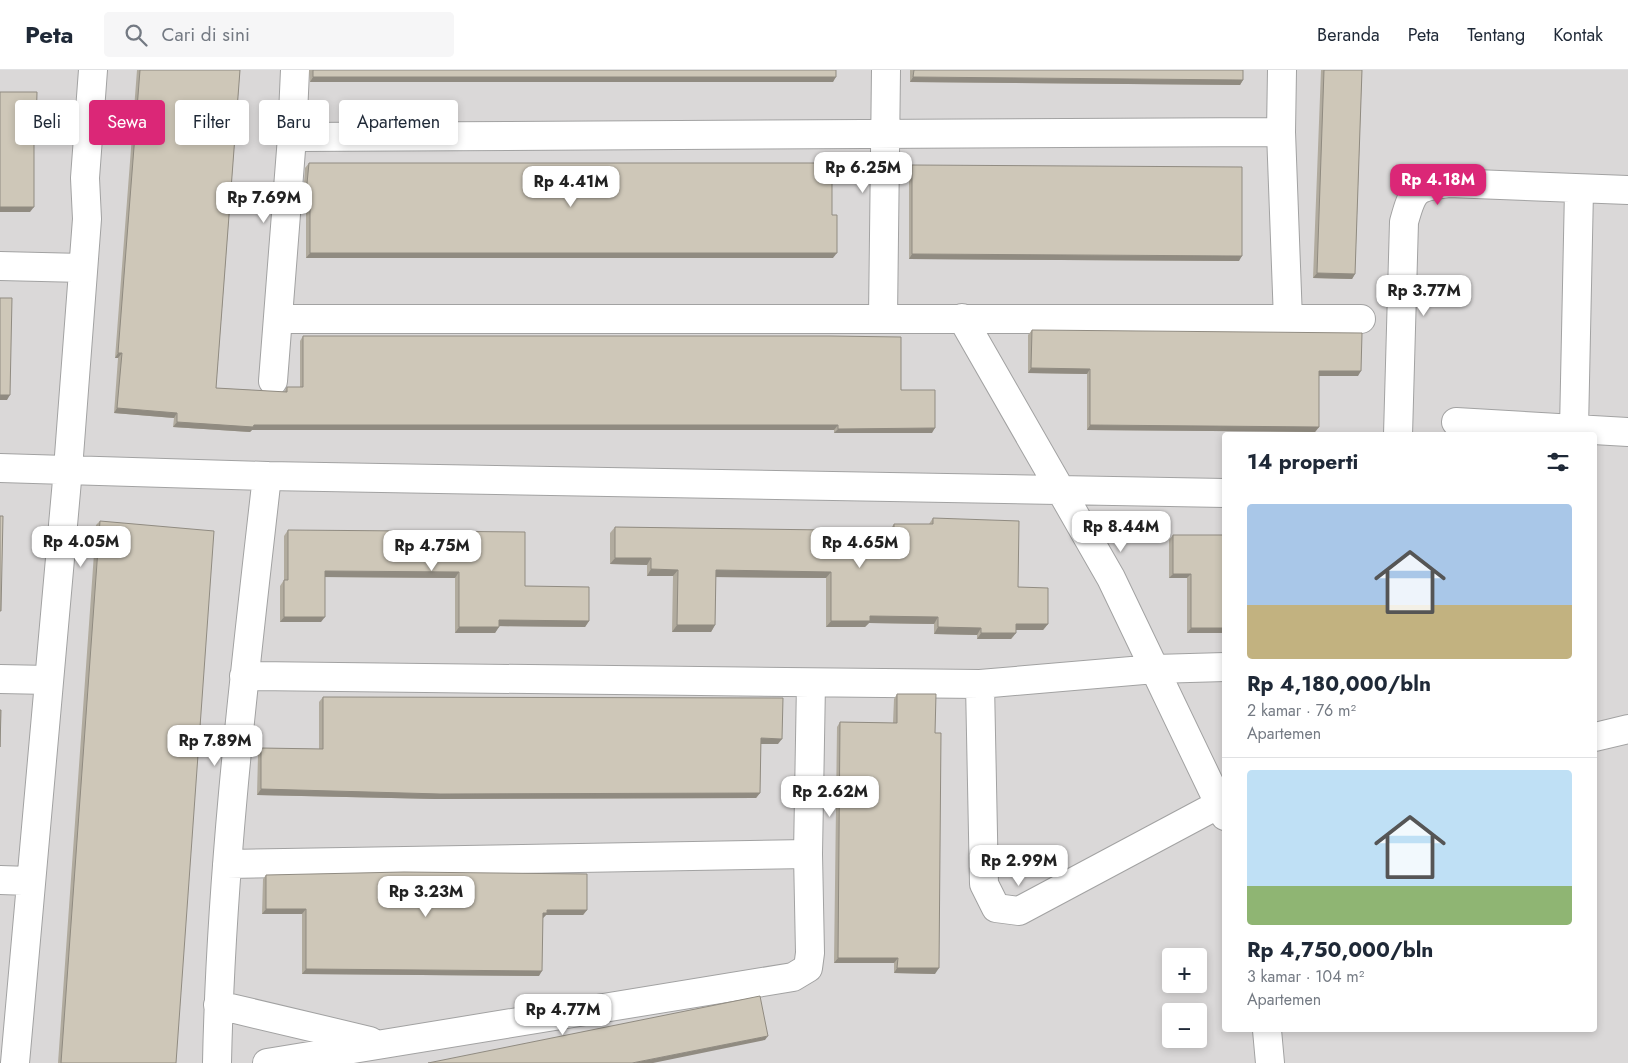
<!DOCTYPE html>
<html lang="id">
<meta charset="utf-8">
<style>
:root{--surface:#fff;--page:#f6f6f7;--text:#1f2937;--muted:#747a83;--line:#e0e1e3;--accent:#db2777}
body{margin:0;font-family:Jost,sans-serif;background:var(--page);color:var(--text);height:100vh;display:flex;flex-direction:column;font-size:19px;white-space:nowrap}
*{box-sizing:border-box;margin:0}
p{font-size:16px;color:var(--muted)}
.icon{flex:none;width:28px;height:28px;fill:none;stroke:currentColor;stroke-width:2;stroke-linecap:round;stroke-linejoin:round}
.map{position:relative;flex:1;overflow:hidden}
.sheet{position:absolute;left:1222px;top:362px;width:375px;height:600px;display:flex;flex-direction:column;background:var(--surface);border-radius:5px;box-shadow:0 2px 8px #0003}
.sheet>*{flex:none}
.top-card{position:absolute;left:15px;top:30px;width:475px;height:45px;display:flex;gap:10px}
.buttons{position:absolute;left:1162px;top:878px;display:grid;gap:10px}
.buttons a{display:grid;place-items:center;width:45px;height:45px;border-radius:5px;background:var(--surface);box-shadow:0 2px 8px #0003;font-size:25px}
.price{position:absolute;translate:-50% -42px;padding:0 11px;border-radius:10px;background:#fff;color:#222;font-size:16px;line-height:32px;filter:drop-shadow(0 1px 2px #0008)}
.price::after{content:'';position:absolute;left:50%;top:30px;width:15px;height:11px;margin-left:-8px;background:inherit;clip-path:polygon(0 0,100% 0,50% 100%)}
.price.active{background:var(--accent);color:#fff}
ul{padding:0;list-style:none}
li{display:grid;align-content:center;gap:10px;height:265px;padding:0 25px}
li+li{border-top:1px solid var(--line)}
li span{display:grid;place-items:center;height:155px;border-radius:5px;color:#555}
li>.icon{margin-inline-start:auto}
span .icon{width:90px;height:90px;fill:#fffc;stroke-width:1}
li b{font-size:21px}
h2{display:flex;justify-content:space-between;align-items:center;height:60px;padding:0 25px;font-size:21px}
.tag{padding:0 18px;border-radius:5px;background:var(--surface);box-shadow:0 2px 8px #0003;font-size:18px;line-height:45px}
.tag.active{background:var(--accent);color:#fff}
header{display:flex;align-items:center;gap:30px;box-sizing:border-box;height:70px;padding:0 25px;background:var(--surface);border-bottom:1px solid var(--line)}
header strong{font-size:24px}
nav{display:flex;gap:28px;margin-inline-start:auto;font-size:18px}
.search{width:350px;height:45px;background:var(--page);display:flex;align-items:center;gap:12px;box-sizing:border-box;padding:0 18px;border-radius:5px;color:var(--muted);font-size:19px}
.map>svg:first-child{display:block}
.residential{fill:#dad8d8;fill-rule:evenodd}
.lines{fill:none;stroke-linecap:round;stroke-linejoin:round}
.minor-casing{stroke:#a2a2a2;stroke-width:30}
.minor{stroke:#fff;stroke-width:28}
.wall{fill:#b1ab9e}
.shaded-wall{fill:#908b81}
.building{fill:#cec7b8;stroke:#908b81}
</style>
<header>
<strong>Peta</strong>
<div class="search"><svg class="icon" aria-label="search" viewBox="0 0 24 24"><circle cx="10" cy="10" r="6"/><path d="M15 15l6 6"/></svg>Cari di sini</div>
<nav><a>Beranda</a><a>Peta</a><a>Tentang</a><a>Kontak</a></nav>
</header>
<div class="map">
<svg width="1628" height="993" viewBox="0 0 1628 993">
<rect width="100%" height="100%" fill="#eeecdf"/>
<path class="residential" d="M0,0H1628V993H0ZM1225,365H1595V960H1225ZM1171,886H1199V914H1171ZM1171,941H1199V969H1171Z"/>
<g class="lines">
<g class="minor-casing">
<path id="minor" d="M1282,0L1281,62L1288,250
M292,67L1281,62
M0,196L83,198
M883,248L886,0
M962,248L1111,508L1225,746
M279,249H1361
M273,311L292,67L295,0
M1456,352L1628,362
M1574,359L1579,120
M1398,365L1404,152C1413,119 1415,117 1449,113L1628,120
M0,398L267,406L1225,423
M244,606L980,614L1155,599L1225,597
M0,609L49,610
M980,614L984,814L996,838L1019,841L1225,731
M1595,667L1628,659
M227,794L808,784
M0,810L30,811
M218,935L370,971
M1267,960L1270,993
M15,993L68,399L87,149L85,108L93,0
M217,993C221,797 245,601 267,406
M267,993L793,907L808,898L810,883L808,784L811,613"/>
</g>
<use href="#minor" class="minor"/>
</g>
<path class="wall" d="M137,0H240L216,318L284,322L287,317H300V271L303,266L901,320L932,363H834V360H252L250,362L173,357L174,348L114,343L118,288H115Z
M309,0H836L833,12H310Z
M910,0H1243V10L1240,15L910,12Z
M1321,0H1362L1355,204L1352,209L1313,208Z
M309,93L832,145L833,188H306V135H303V129L305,98Z
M912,95L1239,191L909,189V99Z
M1032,260L1358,306H1319V357L1315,362L1087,360V304L1028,303V265Z
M933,448L1018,517L1048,554L1043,560H1016V563L1011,569H977V565L934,564V554L869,553L865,557H826V508L716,507L715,555L711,562H672L673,506H647V495L610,494V463L615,457L889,461L894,454H929Z
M100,451L176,993H58L96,455Z
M288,460L525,516L589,551L585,557L499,556L495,563H455V508L325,507L321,552H280V516L284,510V466Z
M1173,465L1225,563H1187V508H1169V470Z
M897,624L935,663V904L894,903V893H834L837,657L840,652L893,653L894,629Z
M323,627L778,674H761L760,723L756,728L436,729L257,725L258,684L261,678L319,679V632Z
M266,805L587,840L583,845H546L543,848L539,906L302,904V844H262L263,809Z"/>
<path class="shaded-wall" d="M313,7H836L833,12H310Z
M913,7L1243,10L1240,15L910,12Z
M306,130H310L306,135H303Z
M0,137H34L30,142H0Z
M310,183H837L833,188H306Z
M912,184L1242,186L1239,191L909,189Z
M1317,203L1355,204L1352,209L1313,208Z
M118,283H122L118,288H115Z
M1031,298L1090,299L1087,304L1028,303Z
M1319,301H1361L1358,306H1316Z
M0,325H10L7,330H0Z
M117,338L177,343L174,348L114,343Z
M177,352L254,355H838L834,360H252L250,362L173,357Z
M1090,355L1319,357L1315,362L1087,360Z
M935,358L932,363H834L838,359Z
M615,488H651L647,495L610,494Z
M651,499L678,500L673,506H647Z
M716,500L831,502L826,508L711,507Z
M325,501L459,502L455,508L321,507Z
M1173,504H1191L1187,508H1169Z
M870,546L938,547L934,554L869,553L865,557H826L831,551Z
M284,547H325L321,552H280Z
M499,550L589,551L585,557L495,556Z
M1016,554H1048L1043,560H1011Z
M677,555H715L711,562H672Z
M459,557H499L495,563H455Z
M938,557L981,558L977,565L934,564Z
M1191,558H1225V563H1187Z
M981,563H1016L1011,569H977Z
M761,668L782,669L778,674H757Z
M261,719L760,723L756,728L436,729L257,725Z
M266,839H306L302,844H262Z
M547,840H587L583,845H546L543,848H539L543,843Z
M838,888H898L894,893H834Z
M897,898H939L935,904L894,903Z
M306,899L542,901L539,906L302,904Z
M768,966L765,970L653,993H632Z"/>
<path class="building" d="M140,0H240L216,318L287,322V317H303V266H830L901,267V320H935V358L838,359V355H254L253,357L177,352V343L117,338L122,283H118Z
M313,0H836V7H313Z
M914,0H1243V10L913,7Z
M1324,0H1362L1355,204L1317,203Z
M0,22H37L36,61H34V137H0Z
M309,93H832V145H837V183H310V130H306V124Z
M912,95L1242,97V186L912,184Z
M0,228H12L10,325H0Z
M1032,260L1362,263L1361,301H1319V357L1090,355V299L1031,298Z
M0,446H3L1,541H0Z
M933,448L1019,451L1018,517L1048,518V554H1016V563H981V558L938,557V547L870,546V551H831V502L716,500L715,555H677L678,500L651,499V488H615V457L894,461V454H933Z
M100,451L214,461L176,993H61Z
M288,460L525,462V516L589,517V551L499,550V557H459V502L325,501V547H284V510H288Z
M1173,465H1225V558H1191V504H1173Z
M897,624H936L935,663H941L939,898H897L898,888H838L840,652L897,653Z
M323,627L783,628L782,669L761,668L760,723L440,724L261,719V678L323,679Z
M0,640H1L0,677Z
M404,802L587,804V840H547V843H543L542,901L306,899V839H266V805Z
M760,926L768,966L632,993H428Z"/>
</svg>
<div class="buttons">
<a>+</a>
<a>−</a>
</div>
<b class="price" style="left:863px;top:124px">Rp 6.25M</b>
<b class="price active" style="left:1438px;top:136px">Rp 4.18M</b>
<b class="price" style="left:571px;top:138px">Rp 4.41M</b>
<b class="price" style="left:264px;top:154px">Rp 7.69M</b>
<b class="price" style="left:1424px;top:247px">Rp 3.77M</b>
<b class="price" style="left:1121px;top:483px">Rp 8.44M</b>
<b class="price" style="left:81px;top:498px">Rp 4.05M</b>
<b class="price" style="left:860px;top:499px">Rp 4.65M</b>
<b class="price" style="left:432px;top:502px">Rp 4.75M</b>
<b class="price" style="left:215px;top:697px">Rp 7.89M</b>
<b class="price" style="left:830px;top:748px">Rp 2.62M</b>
<b class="price" style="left:1019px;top:817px">Rp 2.99M</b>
<b class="price" style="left:426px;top:848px">Rp 3.23M</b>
<b class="price" style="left:563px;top:966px">Rp 4.77M</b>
<div class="top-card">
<a class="tag">Beli</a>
<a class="tag active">Sewa</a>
<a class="tag">Filter</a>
<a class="tag">Baru</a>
<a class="tag">Apartemen</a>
</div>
<section class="sheet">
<h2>14 properti<svg class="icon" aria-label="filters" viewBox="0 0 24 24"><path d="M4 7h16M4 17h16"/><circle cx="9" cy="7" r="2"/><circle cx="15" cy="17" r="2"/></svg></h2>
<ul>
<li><span style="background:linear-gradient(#a9c7e8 65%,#c2b280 0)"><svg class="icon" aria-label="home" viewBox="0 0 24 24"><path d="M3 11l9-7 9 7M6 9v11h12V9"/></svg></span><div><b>Rp 4,180,000/bln</b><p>2 kamar · 76 m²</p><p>Apartemen</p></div></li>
<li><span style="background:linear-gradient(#bfe0f5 75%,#8fb573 0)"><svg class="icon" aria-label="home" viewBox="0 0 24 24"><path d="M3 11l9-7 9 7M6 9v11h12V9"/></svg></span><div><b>Rp 4,750,000/bln</b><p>3 kamar · 104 m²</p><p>Apartemen</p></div></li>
</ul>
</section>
</div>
